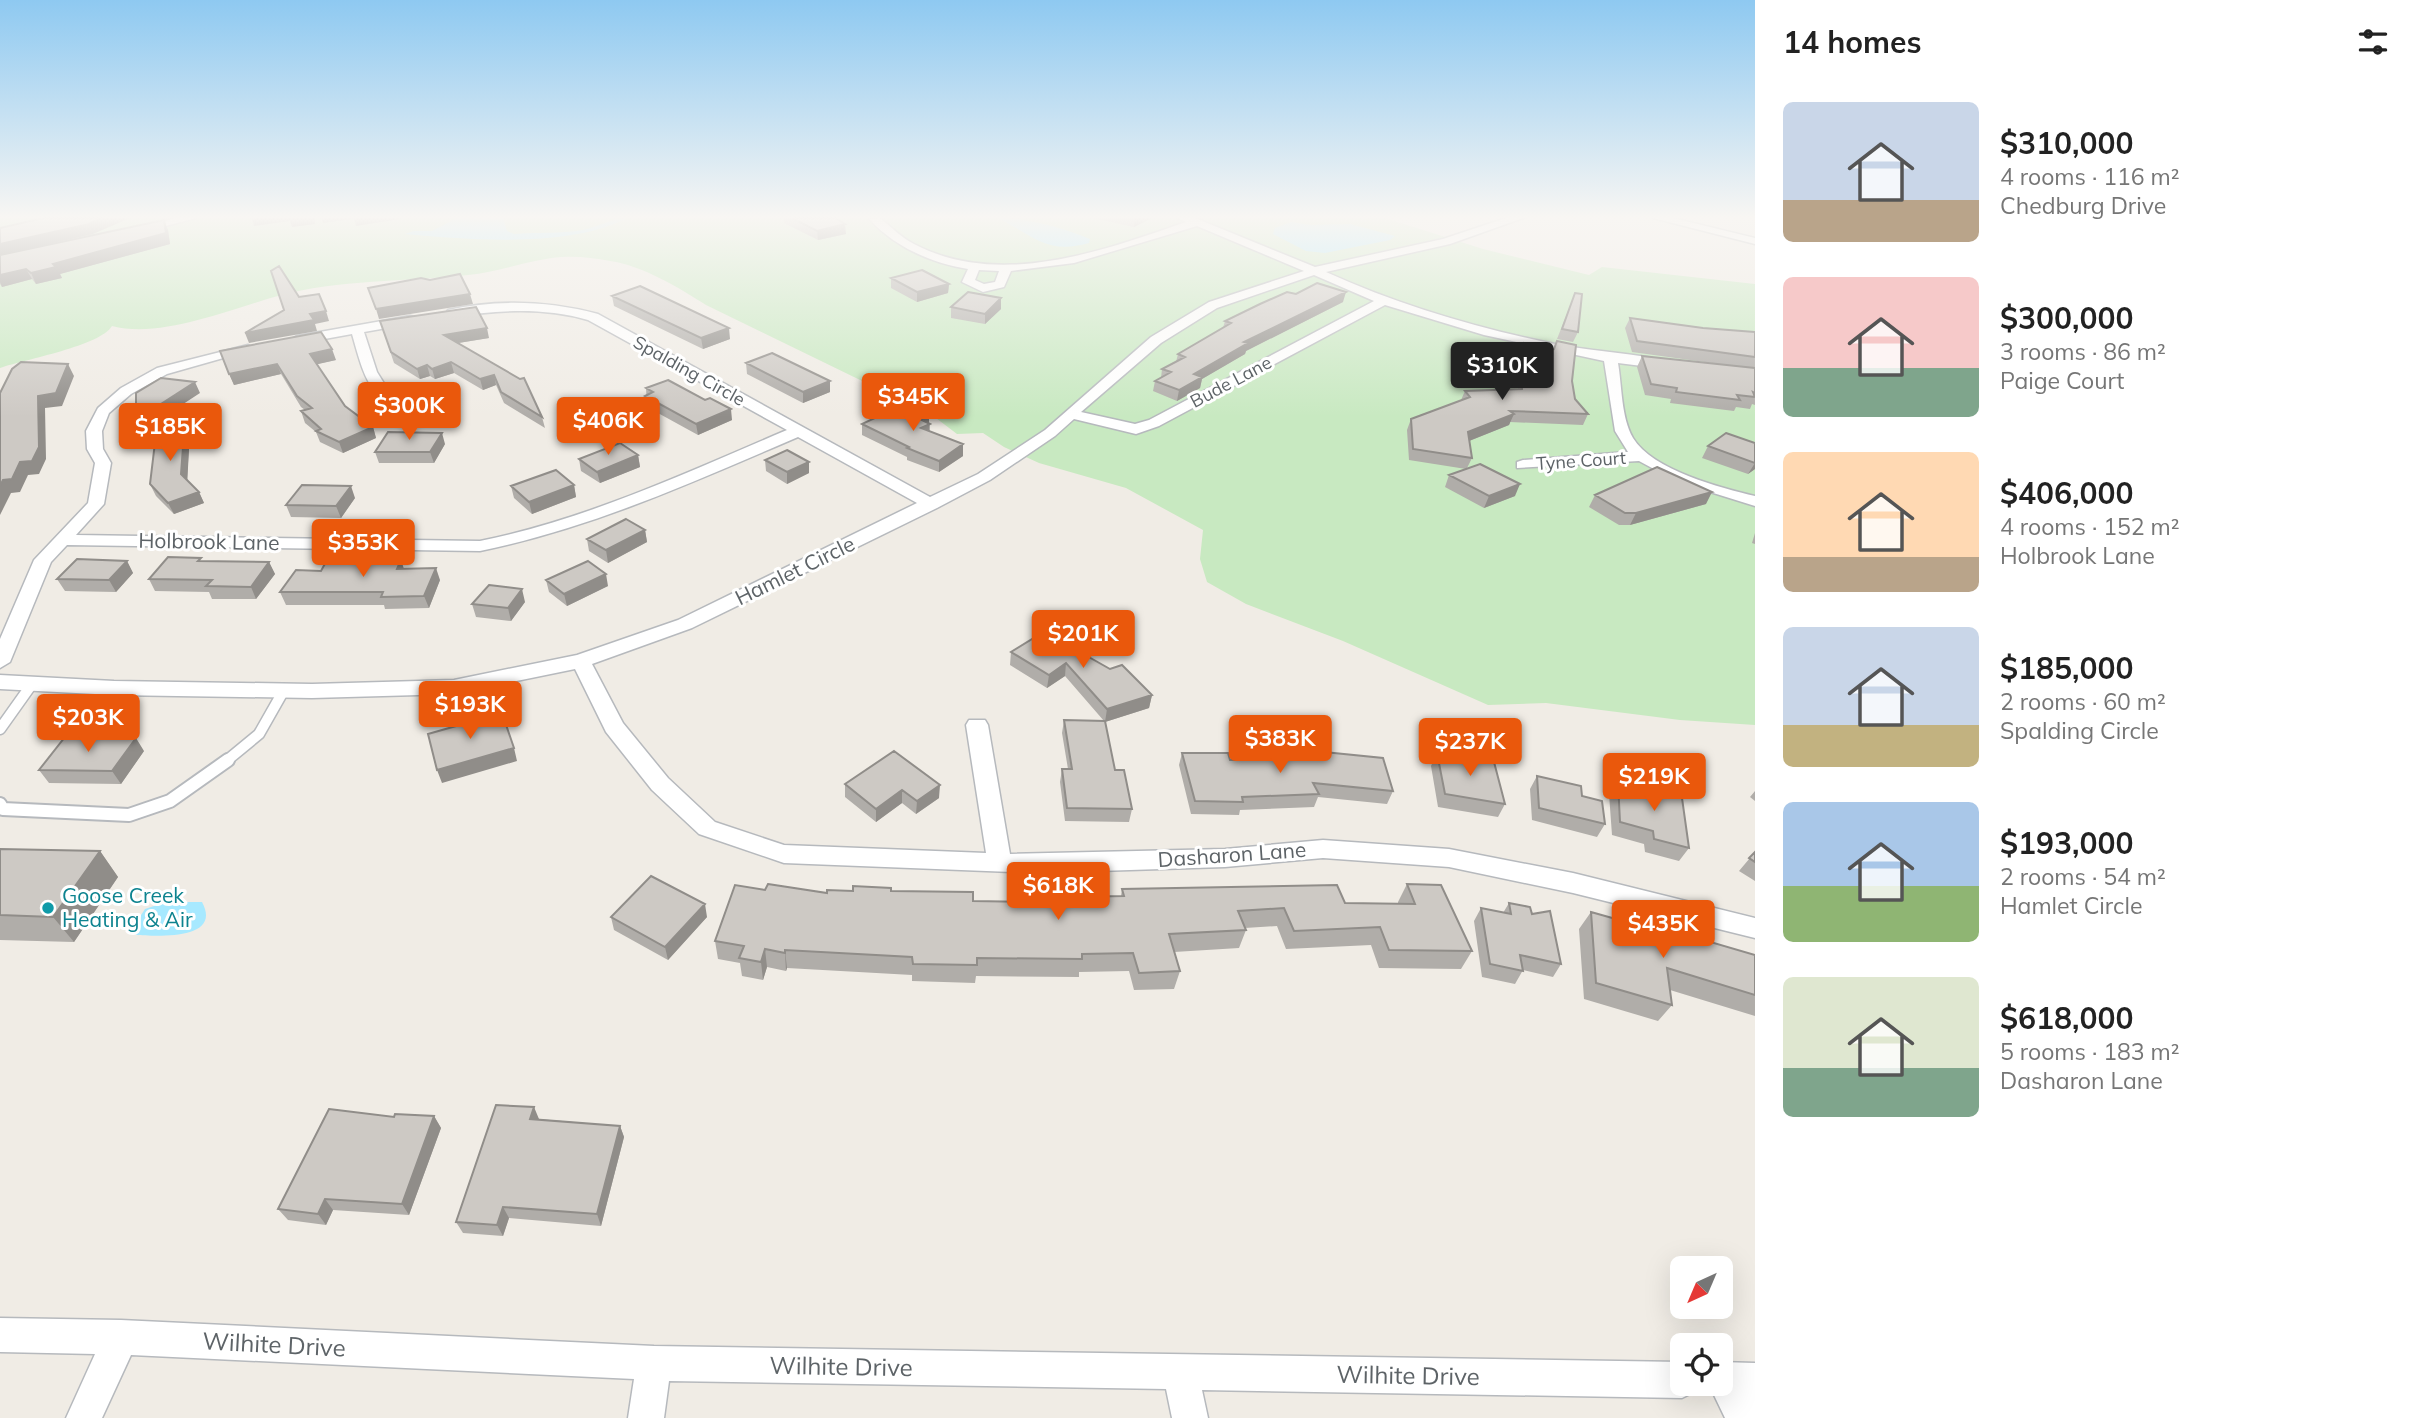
<!DOCTYPE html>
<meta charset="utf-8">
<style>
:root{--surface:#fff;--page:#f2f2f2;--text:#222;--muted:#767676;--accent:#ea580c}
body{margin:0;font-family:Mulish,sans-serif;background:var(--page);color:var(--text);height:100vh;display:flex;flex-direction:column;font-size:26px;white-space:nowrap}
*{box-sizing:border-box;margin:0}
p{font-size:23px;color:var(--muted)}
.icon{flex:none;width:38px;height:38px;fill:none;stroke:currentColor;stroke-width:2;stroke-linecap:round;stroke-linejoin:round}
.map{position:relative;flex:1;overflow:hidden}
.panel{display:flex;flex-direction:column;background:var(--surface);width:665px}
.panel>*{flex:none}
.needle{width:46px;rotate:224deg}
.buttons{position:absolute;left:1670px;top:1256px;display:grid;gap:14px}
.buttons a{display:grid;place-items:center;width:63px;height:63px;border-radius:10px;background:var(--surface);box-shadow:0 7px 28px #0002;font-size:35px}
.price{position:absolute;translate:-50% -60px;padding:0 16px;border-radius:7px;background:var(--accent);color:#fff;font-size:23px;line-height:46px;filter:drop-shadow(0 2px 4px #0008)}
.price::after{content:'';position:absolute;left:50%;top:42px;width:21px;height:16px;margin-left:-10px;background:inherit;clip-path:polygon(0 0,100% 0,50% 100%)}
.price.selected{background:#222;color:#fff}
ul{padding:0;list-style:none}
li{display:flex;align-items:center;gap:21px;height:175px;padding:0 28px}
li span{display:grid;place-items:center;flex:none;width:196px;height:140px;border-radius:10px;color:#555}
li>.icon{margin-inline-start:auto}
span .icon{width:84px;height:84px;fill:#fffc;stroke-width:1}
li b{font-size:30px}
h2{display:flex;justify-content:space-between;align-items:center;height:84px;padding:0 28px;font-size:30px}
main{display:flex;flex:1;min-height:0}
.map>svg:first-child{display:block}
.green{fill:#c8e9c1}
.water{fill:#a7e9ff}
.lines{fill:none;stroke-linecap:round;stroke-linejoin:round}
.lane-far1-casing{stroke:#b6b9bd;stroke-width:13}
.lane-casing{stroke:#b6b9bd;stroke-width:16}
.street-casing{stroke:#b6b9bd;stroke-width:3}
.lane-far1{stroke:#fff;stroke-width:10}
.lane{stroke:#fff;stroke-width:12}
.street{fill:#fff;fill-rule:evenodd}
.wall{fill:#b0ada9}
.shaded-wall{fill:#908d89}
.building{fill:#cdc9c4;stroke:#908d89;stroke-width:2}
.culture-dot{fill:#0f9aa8;stroke:#fff;stroke-width:2.5}
.labels{text-anchor:middle;stroke-width:6;stroke-linejoin:round;paint-order:stroke}
.far-street-label{font-size:18px;fill:#5d6367;stroke:#fff}
.street-label{font-size:21px;fill:#5d6367;stroke:#fff}
.culture-label{font-size:21px;fill:#0d838f;stroke:#fff;text-anchor:start}
.near-street-label{font-size:24px;fill:#5d6367;stroke:#fff}
</style>
<main>
<div class="map">
<svg width="1755" height="1418" viewBox="0 0 1755 1418">
<rect width="100%" height="100%" fill="#f0ece5"/>
<path class="green" d="M0,218H1385L1483,249L1589,275L1602,267L1755,284V725L1680,720L1546,703L1488,705L1343,641L1246,604L1207,582L1200,559L1203,530L1126,488L1039,463L1004,447L983,433L957,434L932,415L706,305C678,287 643,266 610,261C595,258 577,256 562,257C531,259 500,272 468,275C405,282 339,279 278,296C230,309 161,339 112,326C100,346 26,359 0,368Z"/>
<path class="water" d="M457,218H503L507,231L514,234C537,232 560,234 583,230C598,227 611,218 627,218C571,248 469,240 405,234L414,231H432Z
M998,218C1028,218 1061,227 1090,239L1089,243C1047,255 1034,236 998,218Z
M1291,222L1311,225L1350,224L1395,236L1390,240L1325,253L1306,251L1273,234L1275,228Z
M166,902H202C223,941 156,936 136,935L132,929L145,909Z"/>
<g class="lines">
<g class="lane-far1-casing">
<path id="lane-far1" d="M0,729L32,684
M225,762L259,734L284,690"/>
</g>
<g class="lane-casing">
<path id="lane" d="M0,804L3,809L129,815L170,801L228,760"/>
</g>
<g class="street-casing">
<path id="street" d="M175,218H196L139,233L134,230Z
M880,218C891,227 902,238 914,244C1000,289 1102,251 1186,222L1178,218H1195L1315,267L1443,239L1506,218H1523L1450,244L1326,272C1401,306 1480,329 1560,345C1597,352 1635,353 1671,362V368L1666,369L1618,363C1622,386 1621,417 1633,438C1652,470 1721,488 1755,496V506L1678,482L1639,461L1517,468V462L1523,460L1628,452L1615,431L1604,361L1484,335L1385,305L1159,426L1136,434L1074,419L1055,436L990,480L937,508L692,628L592,664L623,723L668,778L715,822L784,845L986,853L966,725L969,720H985L988,725L1010,854L1225,849L1323,840L1449,849L1573,873L1755,918V938L1573,893L1449,867L1323,858L1225,867L1035,873L784,863L699,834L652,790L606,732L575,669L454,694L312,698L114,695L0,689V675L114,681L312,684L454,680L577,655L678,620L917,503L798,437C693,482 592,528 480,551L67,545L51,562L10,662L0,668V639L34,560L88,503L95,463L87,449L86,431L98,408L121,388L157,368L248,345L255,349L167,374L131,394L109,413L102,431L103,449L111,463L104,504L76,535L480,541C588,519 686,473 787,430L588,320C543,307 498,310 452,317L446,313L448,310C497,299 549,301 598,314L930,497L978,474L1045,430L1151,337L1209,302L1304,271L1197,226L1074,263L1011,271L1004,287L983,292L962,282L968,269C931,263 895,247 869,219ZM979,270L999,271L995,282L984,284L975,280ZM1314,275L1374,301L1149,420L1135,424L1081,412L1161,343L1217,308Z
M1653,218H1673L1755,238V244Z
M410,316L415,317V323L364,332L377,372L390,393L432,409L434,412L427,416C370,402 367,387 352,334L297,344L290,340L297,336Z
M0,1318L121,1320L654,1346L1682,1362V1384H1698L1694,1392L1682,1398L1202,1390L1208,1418H1172L1166,1389L669,1381L664,1418H628L634,1379L131,1355L102,1418H66L95,1354L0,1352Z
M1720,1362L1755,1363V1418H1725L1714,1395L1708,1392L1704,1384H1720Z"/>
</g>
<use href="#lane-far1" class="lane-far1"/>
<use href="#lane" class="lane"/>
<use href="#street" class="street"/>
</g>
<path class="wall" d="M784,218H835L846,234L818,240L784,223Z
M1092,218H1152L1134,227Z
M0,228L93,234L28,249L168,230L170,244L60,274L62,278L36,284L32,279L2,287L0,284Z
M891,278L949,284L948,293L917,302L891,288Z
M1575,293L1578,332L1573,342L1557,339Z
M1296,294L1343,302L1246,351L1245,354L1202,379L1200,388L1177,401L1153,391L1155,381L1161,378L1162,369L1176,362L1178,354L1223,328L1225,321Z
M612,296L730,339L703,349L614,306Z
M951,307L1001,309L985,324L951,318Z
M1630,318L1703,328L1755,332V405L1752,404L1750,409L1736,407L1734,411L1670,403L1671,399L1645,395L1637,367L1642,356L1741,367L1632,352L1625,328Z
M380,321L489,338L458,343L542,417L545,428L504,403L496,385L483,390L454,373L435,379L430,376L420,379L394,363Z
M1524,343L1572,381L1575,399L1588,414L1583,425L1510,422L1509,425L1469,441L1472,458L1467,468L1515,496L1484,508L1445,487L1449,475L1466,469L1409,460L1407,430L1411,419L1461,400L1465,391L1518,389L1520,354Z
M220,351L336,360L317,364L345,406L373,427L376,438L343,453L320,442L316,432L305,423L301,411L305,410L301,407L281,374L234,385Z
M746,363L830,392L803,403L747,374Z
M646,388L705,400L732,420L698,435L647,407Z
M185,420L190,431L187,480L199,492L204,503L174,514L156,496L150,484Z
M929,423L930,424V432L963,456L939,472L907,460V457L862,435V424Z
M1755,443V469L1748,474L1702,458L1708,446Z
M445,444L434,463H379L375,452Z
M638,455L640,467L600,483L581,471L579,459Z
M765,460L809,462V473L787,484L766,471Z
M574,485L576,497L532,514L514,498L511,486Z
M1595,495L1706,504L1630,525H1619L1589,507Z
M355,498L341,518L291,517L286,505Z
M645,530L647,542L608,563L589,551L587,539Z
M1755,533V544L1752,543Z
M127,561L133,573L116,592L65,591L57,579Z
M202,561L269,562L275,574L256,599H212L209,592L155,591L149,579Z
M404,569L440,580L429,608L385,609L384,605H286L280,592L321,571Z
M546,580L608,586L567,606L549,592Z
M525,602L511,621L476,617L472,604Z
M1040,634L1152,695L1149,708L1105,722L1115,770L1132,809L1129,822L1065,821L1060,782L1062,769H1068L1062,733L1064,720L1104,721L1065,676L1047,688L1010,665L1011,652Z
M144,751L121,784L49,783L39,770Z
M894,751L939,798L916,814L902,803L876,822L845,797V784Z
M1324,752L1393,791L1387,804L1318,797L1314,807L1240,810L1239,815L1191,814L1179,765L1182,753L1230,760L1323,756Z
M1437,753L1505,804L1498,817L1438,807L1431,766Z
M1537,776L1582,796L1605,824L1597,837L1532,820L1530,789Z
M1618,782L1689,848L1679,861L1645,852L1644,844L1612,835L1609,794Z
M1755,791V801L1750,797Z
M0,849L100,851L118,877L74,942L0,940Z
M1755,852V881L1739,871Z
M1407,884L1472,951L1461,969L1379,968L1371,945L1286,949L1277,926L1245,928L1246,930L1239,948L1174,952L1180,971L1174,989L1134,990L1129,971L1079,972V977L976,976L975,983L912,981V975L787,968L786,971L767,967L763,980L742,976L740,963L718,959L715,941L765,890L827,893L891,891L973,901L1034,902L1036,891L1072,897L1121,896L1122,889L1345,903L1398,904V902Z
M1509,903L1532,914L1561,964L1553,977L1523,970L1515,984L1482,977L1474,921L1481,908L1503,913Z
M1591,912L1694,941L1697,938L1755,955V1016L1670,990L1672,1005L1658,1021L1584,999L1579,929Z
M611,917H707L668,960L614,930Z
M434,1116L441,1128L409,1215L333,1210L326,1225L288,1220L278,1209L394,1117Z
M539,1119L620,1126L624,1137L601,1226L509,1218L503,1236L463,1233L456,1222Z"/>
<path class="shaded-wall" d="M102,218H130L93,234L0,255V244Z
M252,218H315V224L292,227L290,221L254,226Z
M322,218H352V219L323,223Z
M354,218H400V219L356,226Z
M1135,218H1152L1134,227Z
M164,220L168,230L170,244L60,274L62,278L36,284L31,273Z
M845,224L846,234L818,240L817,231Z
M26,269L32,279L2,287L0,282V275Z
M949,284L948,293L917,302V292Z
M1346,292L1343,302L1246,351L1245,354L1202,379L1200,388L1177,401L1179,390L1194,374L1244,342Z
M470,294L473,304L379,319L376,309Z
M1001,298V309L985,324V314Z
M326,311L329,321L315,324L317,331L249,343L245,333L310,314Z
M487,328L489,338L446,345L444,335Z
M729,328L730,339L703,349L701,338Z
M332,349L336,360L314,365L310,354Z
M451,362L454,373L435,379L432,369Z
M68,364L74,376L62,406L45,408L46,459L39,474L28,475L20,492L11,493L0,515V486L3,480L20,462L38,396Z
M277,364L281,374L234,385L229,374Z
M427,365L430,376L420,379L417,369Z
M494,375L496,385L483,390L480,379Z
M830,381V392L803,403V392Z
M195,382L200,393L142,431L136,420Z
M731,409L732,420L698,435L696,424Z
M1514,414L1509,425L1464,443L1468,432Z
M929,417V435L920,440L922,420Z
M185,420L190,431L187,486L181,474Z
M373,427L376,438L343,453L339,442Z
M442,433L445,444L434,463L430,452Z
M963,444V456L939,472V461Z
M638,455L640,467L600,483L597,472Z
M809,462V473L787,484V472Z
M1755,463V469L1748,474Z
M1520,484L1515,496L1484,508L1489,496Z
M574,485L576,497L532,514L529,502Z
M351,486L355,498L341,518L336,506Z
M199,492L204,503L174,514L168,503Z
M1712,492L1706,504L1630,525L1636,513Z
M645,530L647,542L608,563L606,550Z
M401,560L405,572L397,569Z
M127,561L133,573L116,592L109,580Z
M269,562L275,574L256,599L251,587Z
M436,568L440,580L429,608L424,596Z
M606,574L608,586L567,606L564,594Z
M522,589L525,602L511,621L508,608Z
M1066,663L1065,676L1047,688L1049,675Z
M1152,695L1149,708L1105,722L1107,709Z
M136,738L144,751L121,784L112,771Z
M514,748L517,761L442,783L437,770Z
M940,785L939,798L916,814L917,801Z
M902,790V803L876,822V809Z
M100,851L118,877L74,942L53,917Z
M705,904L707,917L668,960L665,947Z
M765,949L767,967L763,980L761,962Z
M785,950L787,968L786,971L785,953Z
M534,1107L539,1119L535,1131L530,1119Z
M434,1116L441,1128L409,1215L402,1204Z
M620,1126L624,1137L601,1226L597,1214Z
M325,1199L333,1210L326,1225L318,1214Z
M503,1207L509,1218L503,1236L497,1225Z"/>
<path class="building" d="M43,218H102L89,224L0,244V228Z
M792,218H835L845,224L817,231Z
M164,220L166,233L53,264L56,267L31,273L26,269L0,275V255Z
M279,266L299,297L319,294L326,311L310,314L314,320L245,333L284,310L271,271Z
M922,270L949,284L917,292L891,278Z
M460,274L470,294L376,309L368,288L421,278L430,280Z
M1317,283L1346,292L1244,342L1248,343L1194,374L1202,377L1179,390L1155,381L1171,372L1162,369L1185,357L1178,354L1231,323L1225,321L1260,304L1287,292L1296,294Z
M640,286L729,328L701,338L612,296Z
M968,292L1001,298L985,314L951,307Z
M1575,293L1582,294L1578,332L1562,329Z
M476,307L487,328L444,335L520,379L524,378L542,417L501,392L494,375L480,379L451,362L432,369L427,365L417,369L391,352L380,321Z
M1630,318L1703,328L1755,332V357L1637,341Z
M321,332L332,349L310,354L345,406L373,427L339,442L316,431L321,429L301,411L312,408L297,396L277,364L229,374L220,351Z
M1557,341L1576,345L1572,381L1575,399L1588,414L1510,411L1514,414L1468,432L1472,458L1413,449L1411,419L1470,397L1465,391L1522,389L1524,343L1554,349Z
M772,353L830,381L803,392L746,363Z
M1642,356L1755,368V393L1753,392L1755,397L1737,395L1740,400L1676,392L1677,388L1651,384Z
M21,362L68,364L56,393L38,396L39,447L32,461L20,462L12,479L3,480L0,486V393L12,369Z
M161,378L195,382L136,420V393Z
M668,380L705,400L710,398L731,409L696,424L645,396L653,392L646,388Z
M902,405L929,417L922,420L930,424L921,428L963,444L939,461L907,448L909,447L862,424Z
M185,420L181,474L199,492L168,503L150,484L157,426Z
M388,432L442,433L430,452H375Z
M1726,433L1755,443V463L1708,446Z
M620,443L638,455L597,472L579,459Z
M787,450L809,462L787,472L765,460Z
M1480,464L1520,484L1489,496L1449,475Z
M1657,467L1712,492L1636,513H1625L1595,495Z
M556,470L574,485L529,502L511,486Z
M302,485L351,486L336,506L286,505Z
M626,519L645,530L606,550L587,539Z
M168,557L201,558L198,561L269,562L251,587L206,586L212,580L149,579Z
M77,559L127,561L109,580L57,579Z
M327,560H401L397,569L436,568L424,596L381,597L383,592H280L296,570L321,571Z
M588,561L606,574L564,594L546,580Z
M489,585L522,589L508,608L472,604Z
M1041,630L1110,669L1122,665L1152,695L1107,709L1066,663L1049,675L1011,652L1040,634Z
M502,713L514,748L437,770L428,734Z
M1064,720L1105,721L1115,770H1124L1132,809L1067,808L1062,769H1072Z
M65,737L136,738L112,771L39,770Z
M894,751L940,785L917,801L902,790L876,809L845,784Z
M1324,752L1383,758L1393,791L1313,783L1319,794L1242,797L1243,802L1195,801L1182,753H1228L1230,760L1325,756Z
M1437,753L1494,762L1505,804L1445,794Z
M1537,776L1581,786L1582,796L1602,801L1605,824L1539,808Z
M1618,782L1682,798L1689,848L1654,839L1653,831L1620,822Z
M0,849L100,851L53,917L0,915Z
M1755,852V862L1749,858Z
M651,876L705,904L665,947L611,917Z
M768,884L827,893V890L853,891V886L891,888V891L973,892V901L1037,902L1036,891H1071L1072,897L1124,896L1122,889L1337,885L1345,903L1415,904L1407,884L1441,885L1472,951L1389,950L1380,927L1294,931L1284,908L1238,911L1246,930L1169,934L1180,971L1139,973L1133,953L1082,954V959L977,958V965L913,964L912,957L785,950V953L765,949L761,962L739,958L744,946L715,941L735,885L765,890Z
M1509,903L1530,907L1532,914L1550,911L1561,964L1520,955L1523,971L1490,964L1481,908L1511,914Z
M1591,912L1697,942V938L1755,955V995L1667,968L1672,1005L1596,983Z
M496,1105L534,1107L530,1119L620,1126L597,1214L503,1207L497,1225L456,1222Z
M329,1109L394,1117L395,1114L434,1116L402,1204L325,1199L318,1214L278,1209Z"/>
<linearGradient id="sky" x2="0" y2="1"><stop stop-color="#8ec9f1"/><stop offset="0.52" stop-color="#f8f6f3"/><stop offset="1" stop-color="#f8f6f3" stop-opacity="0"/></linearGradient>
<rect width="1755" height="417" fill="url(#sky)"/>
<circle class="culture-dot" cx="48" cy="908" r="7"/>
<g class="labels">
<g class="far-street-label">
<text transform="translate(689 371) rotate(29)" y="6">Spalding Circle</text>
<text transform="translate(1231 382) rotate(-28)" y="6">Bude Lane</text>
<text transform="translate(1581 461) rotate(-4)" y="6">Tyne Court</text>
</g>
<g class="street-label">
<text transform="translate(209 542) rotate(1)" y="7">Holbrook Lane</text>
<text transform="translate(795 571) rotate(-26)" y="7">Hamlet Circle</text>
<text transform="translate(1232 855) rotate(-4)" y="7">Dasharon Lane</text>
</g>
<g class="culture-label">
<text x="62" y="903">Goose Creek<tspan x="62" dy="24">Heating &amp; Air</tspan></text>
</g>
<g class="near-street-label">
<text transform="translate(274 1345) rotate(3)" y="8">Wilhite Drive</text>
<text transform="translate(841 1367) rotate(1)" y="8">Wilhite Drive</text>
<text transform="translate(1408 1376) rotate(1)" y="8">Wilhite Drive</text>
</g>
</g>
</svg>
<div class="buttons">
<a><svg class="needle" viewBox="-14 -14 28 28"><path d="M0-13l5 13h-10z" fill="#e53935"/><path d="M0 13l5-13h-10z" fill="#767676"/></svg></a>
<a><svg class="icon" aria-label="locate" viewBox="0 0 24 24"><circle cx="12" cy="12" r="6"/><path d="M12 2v4M12 18v4M2 12h4M18 12h4"/></svg></a>
</div>
<b class="price selected" style="left:1502px;top:402px">$310K</b>
<b class="price" style="left:913px;top:433px">$345K</b>
<b class="price" style="left:409px;top:442px">$300K</b>
<b class="price" style="left:608px;top:457px">$406K</b>
<b class="price" style="left:170px;top:463px">$185K</b>
<b class="price" style="left:363px;top:579px">$353K</b>
<b class="price" style="left:1083px;top:670px">$201K</b>
<b class="price" style="left:470px;top:741px">$193K</b>
<b class="price" style="left:88px;top:754px">$203K</b>
<b class="price" style="left:1280px;top:775px">$383K</b>
<b class="price" style="left:1470px;top:778px">$237K</b>
<b class="price" style="left:1654px;top:813px">$219K</b>
<b class="price" style="left:1058px;top:922px">$618K</b>
<b class="price" style="left:1663px;top:960px">$435K</b>
</div>
<section class="panel">
<h2>14 homes<svg class="icon" aria-label="filters" viewBox="0 0 24 24"><path d="M4 7h16M4 17h16"/><circle cx="9" cy="7" r="2"/><circle cx="15" cy="17" r="2"/></svg></h2>
<ul>
<li><span style="background:linear-gradient(#c9d6e8 70%,#b9a48a 0)"><svg class="icon" aria-label="home" viewBox="0 0 24 24"><path d="M3 11l9-7 9 7M6 9v11h12V9"/></svg></span><div><b>$310,000</b><p>4 rooms · 116 m²</p><p>Chedburg Drive</p></div></li>
<li><span style="background:linear-gradient(#f6c9c9 65%,#7fa58c 0)"><svg class="icon" aria-label="home" viewBox="0 0 24 24"><path d="M3 11l9-7 9 7M6 9v11h12V9"/></svg></span><div><b>$300,000</b><p>3 rooms · 86 m²</p><p>Paige Court</p></div></li>
<li><span style="background:linear-gradient(#ffd9b3 75%,#b9a48a 0)"><svg class="icon" aria-label="home" viewBox="0 0 24 24"><path d="M3 11l9-7 9 7M6 9v11h12V9"/></svg></span><div><b>$406,000</b><p>4 rooms · 152 m²</p><p>Holbrook Lane</p></div></li>
<li><span style="background:linear-gradient(#c9d6e8 70%,#c2b280 0)"><svg class="icon" aria-label="home" viewBox="0 0 24 24"><path d="M3 11l9-7 9 7M6 9v11h12V9"/></svg></span><div><b>$185,000</b><p>2 rooms · 60 m²</p><p>Spalding Circle</p></div></li>
<li><span style="background:linear-gradient(#a9c7e8 60%,#8fb573 0)"><svg class="icon" aria-label="home" viewBox="0 0 24 24"><path d="M3 11l9-7 9 7M6 9v11h12V9"/></svg></span><div><b>$193,000</b><p>2 rooms · 54 m²</p><p>Hamlet Circle</p></div></li>
<li><span style="background:linear-gradient(#dfe7d0 65%,#7fa58c 0)"><svg class="icon" aria-label="home" viewBox="0 0 24 24"><path d="M3 11l9-7 9 7M6 9v11h12V9"/></svg></span><div><b>$618,000</b><p>5 rooms · 183 m²</p><p>Dasharon Lane</p></div></li>
</ul>
</section>
</main>
